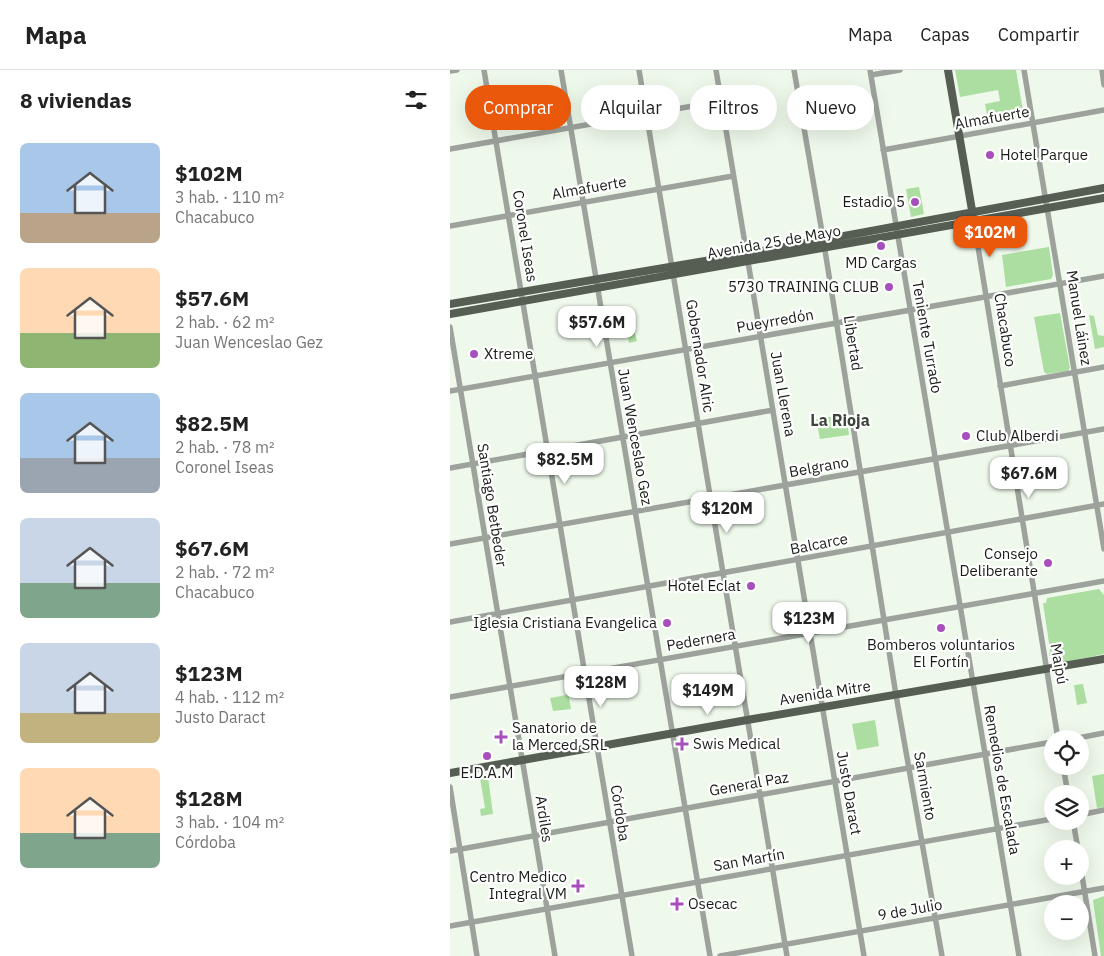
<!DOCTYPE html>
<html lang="es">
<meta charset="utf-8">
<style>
:root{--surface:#fff;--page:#f2f2f2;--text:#222;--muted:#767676;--line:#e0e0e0;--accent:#ea580c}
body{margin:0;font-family:"IBM Plex Sans",sans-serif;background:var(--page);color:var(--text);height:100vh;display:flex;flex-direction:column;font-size:19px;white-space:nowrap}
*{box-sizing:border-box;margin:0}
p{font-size:16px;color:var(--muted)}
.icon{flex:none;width:28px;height:28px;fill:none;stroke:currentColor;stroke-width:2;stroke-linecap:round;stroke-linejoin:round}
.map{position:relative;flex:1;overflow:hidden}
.sheet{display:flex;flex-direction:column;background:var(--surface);width:450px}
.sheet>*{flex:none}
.hud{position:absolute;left:15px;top:15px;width:475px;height:45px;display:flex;gap:10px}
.buttons{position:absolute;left:594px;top:660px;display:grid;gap:10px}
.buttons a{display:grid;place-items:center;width:45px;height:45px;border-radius:50%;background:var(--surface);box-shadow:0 5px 20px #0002;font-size:25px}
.price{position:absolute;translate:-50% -42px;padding:0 11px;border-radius:10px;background:#fff;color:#222;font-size:16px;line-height:32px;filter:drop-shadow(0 1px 2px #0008)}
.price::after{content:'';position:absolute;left:50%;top:30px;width:15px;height:11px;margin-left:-8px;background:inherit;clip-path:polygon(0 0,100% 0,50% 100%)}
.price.active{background:var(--accent);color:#fff}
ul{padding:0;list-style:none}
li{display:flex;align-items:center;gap:15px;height:125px;padding:0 20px}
li span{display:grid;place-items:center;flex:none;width:140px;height:100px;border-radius:8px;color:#555}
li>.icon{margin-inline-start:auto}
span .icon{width:60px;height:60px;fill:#fffc;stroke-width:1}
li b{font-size:21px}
h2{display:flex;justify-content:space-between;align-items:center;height:60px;padding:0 20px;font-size:21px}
.tag{padding:0 18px;border-radius:22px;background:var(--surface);box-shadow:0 5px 20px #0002;font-size:18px;line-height:45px}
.tag.active{background:var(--accent);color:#fff}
header{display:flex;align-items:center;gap:30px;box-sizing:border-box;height:70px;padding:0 25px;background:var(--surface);border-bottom:1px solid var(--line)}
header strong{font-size:24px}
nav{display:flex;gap:28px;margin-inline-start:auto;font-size:18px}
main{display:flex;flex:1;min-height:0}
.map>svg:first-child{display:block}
.green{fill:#acdea1}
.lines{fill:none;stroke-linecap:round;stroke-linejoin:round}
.minor{stroke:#9da29c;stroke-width:5.5}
.major{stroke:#565e54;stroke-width:8}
.poi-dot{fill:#a74fbc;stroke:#fff;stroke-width:2}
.labels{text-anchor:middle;stroke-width:4.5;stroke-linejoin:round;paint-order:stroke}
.street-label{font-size:15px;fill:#191d18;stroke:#fff}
.poi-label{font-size:15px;fill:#191d18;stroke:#fff;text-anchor:start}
.neighbourhood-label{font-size:16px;font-weight:bold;fill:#3c453a;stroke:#fff}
</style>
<header>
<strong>Mapa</strong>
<nav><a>Mapa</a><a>Capas</a><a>Compartir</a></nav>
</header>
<main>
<section class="sheet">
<h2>8 viviendas<svg class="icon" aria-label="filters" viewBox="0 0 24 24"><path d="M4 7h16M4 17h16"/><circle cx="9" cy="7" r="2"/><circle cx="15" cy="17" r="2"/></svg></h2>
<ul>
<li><span style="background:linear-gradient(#a9c7e8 70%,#b9a48a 0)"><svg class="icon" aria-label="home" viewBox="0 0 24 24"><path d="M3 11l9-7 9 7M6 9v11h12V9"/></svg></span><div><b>$102M</b><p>3 hab. · 110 m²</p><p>Chacabuco</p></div></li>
<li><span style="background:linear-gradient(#ffd9b3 65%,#8fb573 0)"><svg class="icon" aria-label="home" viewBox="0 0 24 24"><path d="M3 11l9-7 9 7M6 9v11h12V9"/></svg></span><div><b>$57.6M</b><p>2 hab. · 62 m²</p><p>Juan Wenceslao Gez</p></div></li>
<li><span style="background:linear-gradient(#a9c7e8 65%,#9aa5b1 0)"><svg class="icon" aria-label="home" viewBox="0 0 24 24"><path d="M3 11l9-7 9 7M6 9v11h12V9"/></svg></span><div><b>$82.5M</b><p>2 hab. · 78 m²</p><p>Coronel Iseas</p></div></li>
<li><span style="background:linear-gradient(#c9d6e8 65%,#7fa58c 0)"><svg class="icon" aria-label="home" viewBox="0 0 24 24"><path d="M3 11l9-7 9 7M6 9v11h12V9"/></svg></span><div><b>$67.6M</b><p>2 hab. · 72 m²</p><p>Chacabuco</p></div></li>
<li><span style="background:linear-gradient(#c9d6e8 70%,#c2b280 0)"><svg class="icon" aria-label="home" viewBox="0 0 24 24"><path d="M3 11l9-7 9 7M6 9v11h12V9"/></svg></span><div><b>$123M</b><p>4 hab. · 112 m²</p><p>Justo Daract</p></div></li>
<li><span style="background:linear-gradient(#ffd9b3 65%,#7fa58c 0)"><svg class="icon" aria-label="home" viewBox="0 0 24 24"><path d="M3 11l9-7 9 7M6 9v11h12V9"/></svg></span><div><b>$128M</b><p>3 hab. · 104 m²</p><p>Córdoba</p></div></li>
</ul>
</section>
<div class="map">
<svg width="654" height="886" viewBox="0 0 654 886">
<rect width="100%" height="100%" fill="#eef9eb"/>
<path class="green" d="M505,0H566L574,47L539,55L535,34L550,31L548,20L510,27Z
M469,117L474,144L461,147L456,119Z
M599,177L603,205L601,209L556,217L552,185Z
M610,243L620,298L618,301L597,304L594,302L584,247Z
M180,244L187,271L179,273L176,254L167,255L163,247Z
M639,245L644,246L648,265L654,266V277L645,279Z
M396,344L399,365L370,369L366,349Z
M649,519L654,525V584L607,594L608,589L603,585L599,586L600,580L593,533H596L597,528Z
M633,614L637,633L627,635L624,615Z
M116,625L119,627L121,639L103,641L100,628Z
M425,650L429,676L407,680L402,654Z
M654,704V737L647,738L642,706Z
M38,706L43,744L31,746L30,739L35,738L30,708Z
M654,826V886H651L643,830Z"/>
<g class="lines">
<path class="minor" d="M34,0L182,886
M111,0L260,886
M189,0L337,886
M266,0L414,886
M344,0L373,168L446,625L492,886
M420,0L569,886
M574,0L654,479
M652,0L654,15
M0,1L7,0
M421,5L450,0
M0,79L271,31
M433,80L654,40
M524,152L608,669
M0,156L283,106
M0,257L105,886
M550,316L654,297
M0,321L654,206
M0,398L323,340
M0,474L654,359
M0,552L654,434
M0,627L654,511
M623,669L654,663
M613,696L618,724
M0,717L27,886
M630,745L654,740
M623,751L628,779
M0,781L602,672
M630,793L645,886
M0,856L602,749
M270,886L654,818"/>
<path class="major" d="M498,0L523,146
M0,234L296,184L654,118
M0,244L654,128
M0,703L297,650L654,589"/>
</g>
<g class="poi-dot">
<circle cx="540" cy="85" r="5"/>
<circle cx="465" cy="132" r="5"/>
<circle cx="431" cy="176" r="5"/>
<circle cx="439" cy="217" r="5"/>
<circle cx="24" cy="284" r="5"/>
<circle cx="516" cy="366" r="5"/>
<circle cx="598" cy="493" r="5"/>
<circle cx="301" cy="516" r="5"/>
<circle cx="217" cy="553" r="5"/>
<circle cx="491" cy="558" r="5"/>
<path d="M48.5 659.5h5v5h5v5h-5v5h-5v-5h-5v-5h5z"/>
<path d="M229.5 666.5h5v5h5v5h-5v5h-5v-5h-5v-5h5z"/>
<circle cx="37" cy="686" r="5"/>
<path d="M125.5 808.5h5v5h5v5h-5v5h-5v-5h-5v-5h5z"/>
<path d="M224.5 826.5h5v5h5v5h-5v5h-5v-5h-5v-5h5z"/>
</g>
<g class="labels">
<g class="street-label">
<text transform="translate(542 48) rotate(-10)" y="5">Almafuerte</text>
<text transform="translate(139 118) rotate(-10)" y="5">Almafuerte</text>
<text transform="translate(75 166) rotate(81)" y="5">Coronel Iseas</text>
<text transform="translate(324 172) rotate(-10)" y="5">Avenida 25 de Mayo</text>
<text transform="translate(629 248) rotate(81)" y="5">Manuel Láinez</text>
<text transform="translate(325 251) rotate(-10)" y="5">Pueyrredón</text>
<text transform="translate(555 260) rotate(81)" y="5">Chacabuco</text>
<text transform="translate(477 267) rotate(80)" y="5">Teniente Turrado</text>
<text transform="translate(403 273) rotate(81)" y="5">Libertad</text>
<text transform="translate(250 286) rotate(81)" y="5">Gobernador Alric</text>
<text transform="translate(333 324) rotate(80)" y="5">Juan Llerena</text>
<text transform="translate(185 367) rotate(80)" y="5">Juan Wenceslao Gez</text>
<text transform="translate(369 397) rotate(-10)" y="5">Belgrano</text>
<text transform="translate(42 435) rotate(81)" y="5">Santiago Betbeder</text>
<text transform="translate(369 474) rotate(-11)" y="5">Balcarce</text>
<text transform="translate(251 570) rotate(-10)" y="5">Pedernera</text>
<text transform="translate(609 594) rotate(80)" y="5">Maipú</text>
<text transform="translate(375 623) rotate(-9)" y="5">Avenida Mitre</text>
<text transform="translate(552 710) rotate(80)" y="5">Remedios de Escalada</text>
<text transform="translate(299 714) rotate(-10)" y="5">General Paz</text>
<text transform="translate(475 716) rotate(80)" y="5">Sarmiento</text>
<text transform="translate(399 723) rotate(80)" y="5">Justo Daract</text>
<text transform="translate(170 743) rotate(81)" y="5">Córdoba</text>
<text transform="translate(94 749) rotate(81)" y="5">Ardiles</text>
<text transform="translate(299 790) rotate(-10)" y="5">San Martín</text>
<text transform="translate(460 840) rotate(-10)" y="5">9 de Julio</text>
</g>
<g class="poi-label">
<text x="550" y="90">Hotel Parque</text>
<text x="455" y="137" text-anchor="end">Estadio 5</text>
<text x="431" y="198" text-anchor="middle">MD Cargas</text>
<text x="429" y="222" text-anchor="end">5730 TRAINING CLUB</text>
<text x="34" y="289">Xtreme</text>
<text x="526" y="371">Club Alberdi</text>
<text x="588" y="489" text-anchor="end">Consejo<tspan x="588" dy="17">Deliberante</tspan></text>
<text x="291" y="521" text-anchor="end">Hotel Eclat</text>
<text x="207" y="558" text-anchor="end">Iglesia Cristiana Evangelica</text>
<text x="491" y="580" text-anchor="middle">Bomberos voluntarios<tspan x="491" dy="17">El Fortín</tspan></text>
<text x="62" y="663">Sanatorio de<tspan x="62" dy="17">la Merced SRL</tspan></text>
<text x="243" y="679">Swis Medical</text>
<text x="37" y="708" text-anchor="middle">E.D.A.M</text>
<text x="117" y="812" text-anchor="end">Centro Medico<tspan x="117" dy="17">Integral VM</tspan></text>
<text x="238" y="839">Osecac</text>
</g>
<g class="neighbourhood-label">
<text x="390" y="356">La Rioja</text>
</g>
</g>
</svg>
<div class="buttons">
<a><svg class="icon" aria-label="locate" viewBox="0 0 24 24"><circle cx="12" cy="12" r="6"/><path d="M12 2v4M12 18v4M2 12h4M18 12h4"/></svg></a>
<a><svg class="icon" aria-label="layers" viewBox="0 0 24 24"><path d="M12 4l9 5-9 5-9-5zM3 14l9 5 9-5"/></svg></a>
<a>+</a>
<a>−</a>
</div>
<b class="price active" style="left:540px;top:188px">$102M</b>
<b class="price" style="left:147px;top:278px">$57.6M</b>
<b class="price" style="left:115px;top:415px">$82.5M</b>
<b class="price" style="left:579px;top:429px">$67.6M</b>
<b class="price" style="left:277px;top:464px">$120M</b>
<b class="price" style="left:359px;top:574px">$123M</b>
<b class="price" style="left:151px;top:638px">$128M</b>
<b class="price" style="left:258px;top:646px">$149M</b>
<div class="hud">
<a class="tag active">Comprar</a>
<a class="tag">Alquilar</a>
<a class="tag">Filtros</a>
<a class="tag">Nuevo</a>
</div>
</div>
</main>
